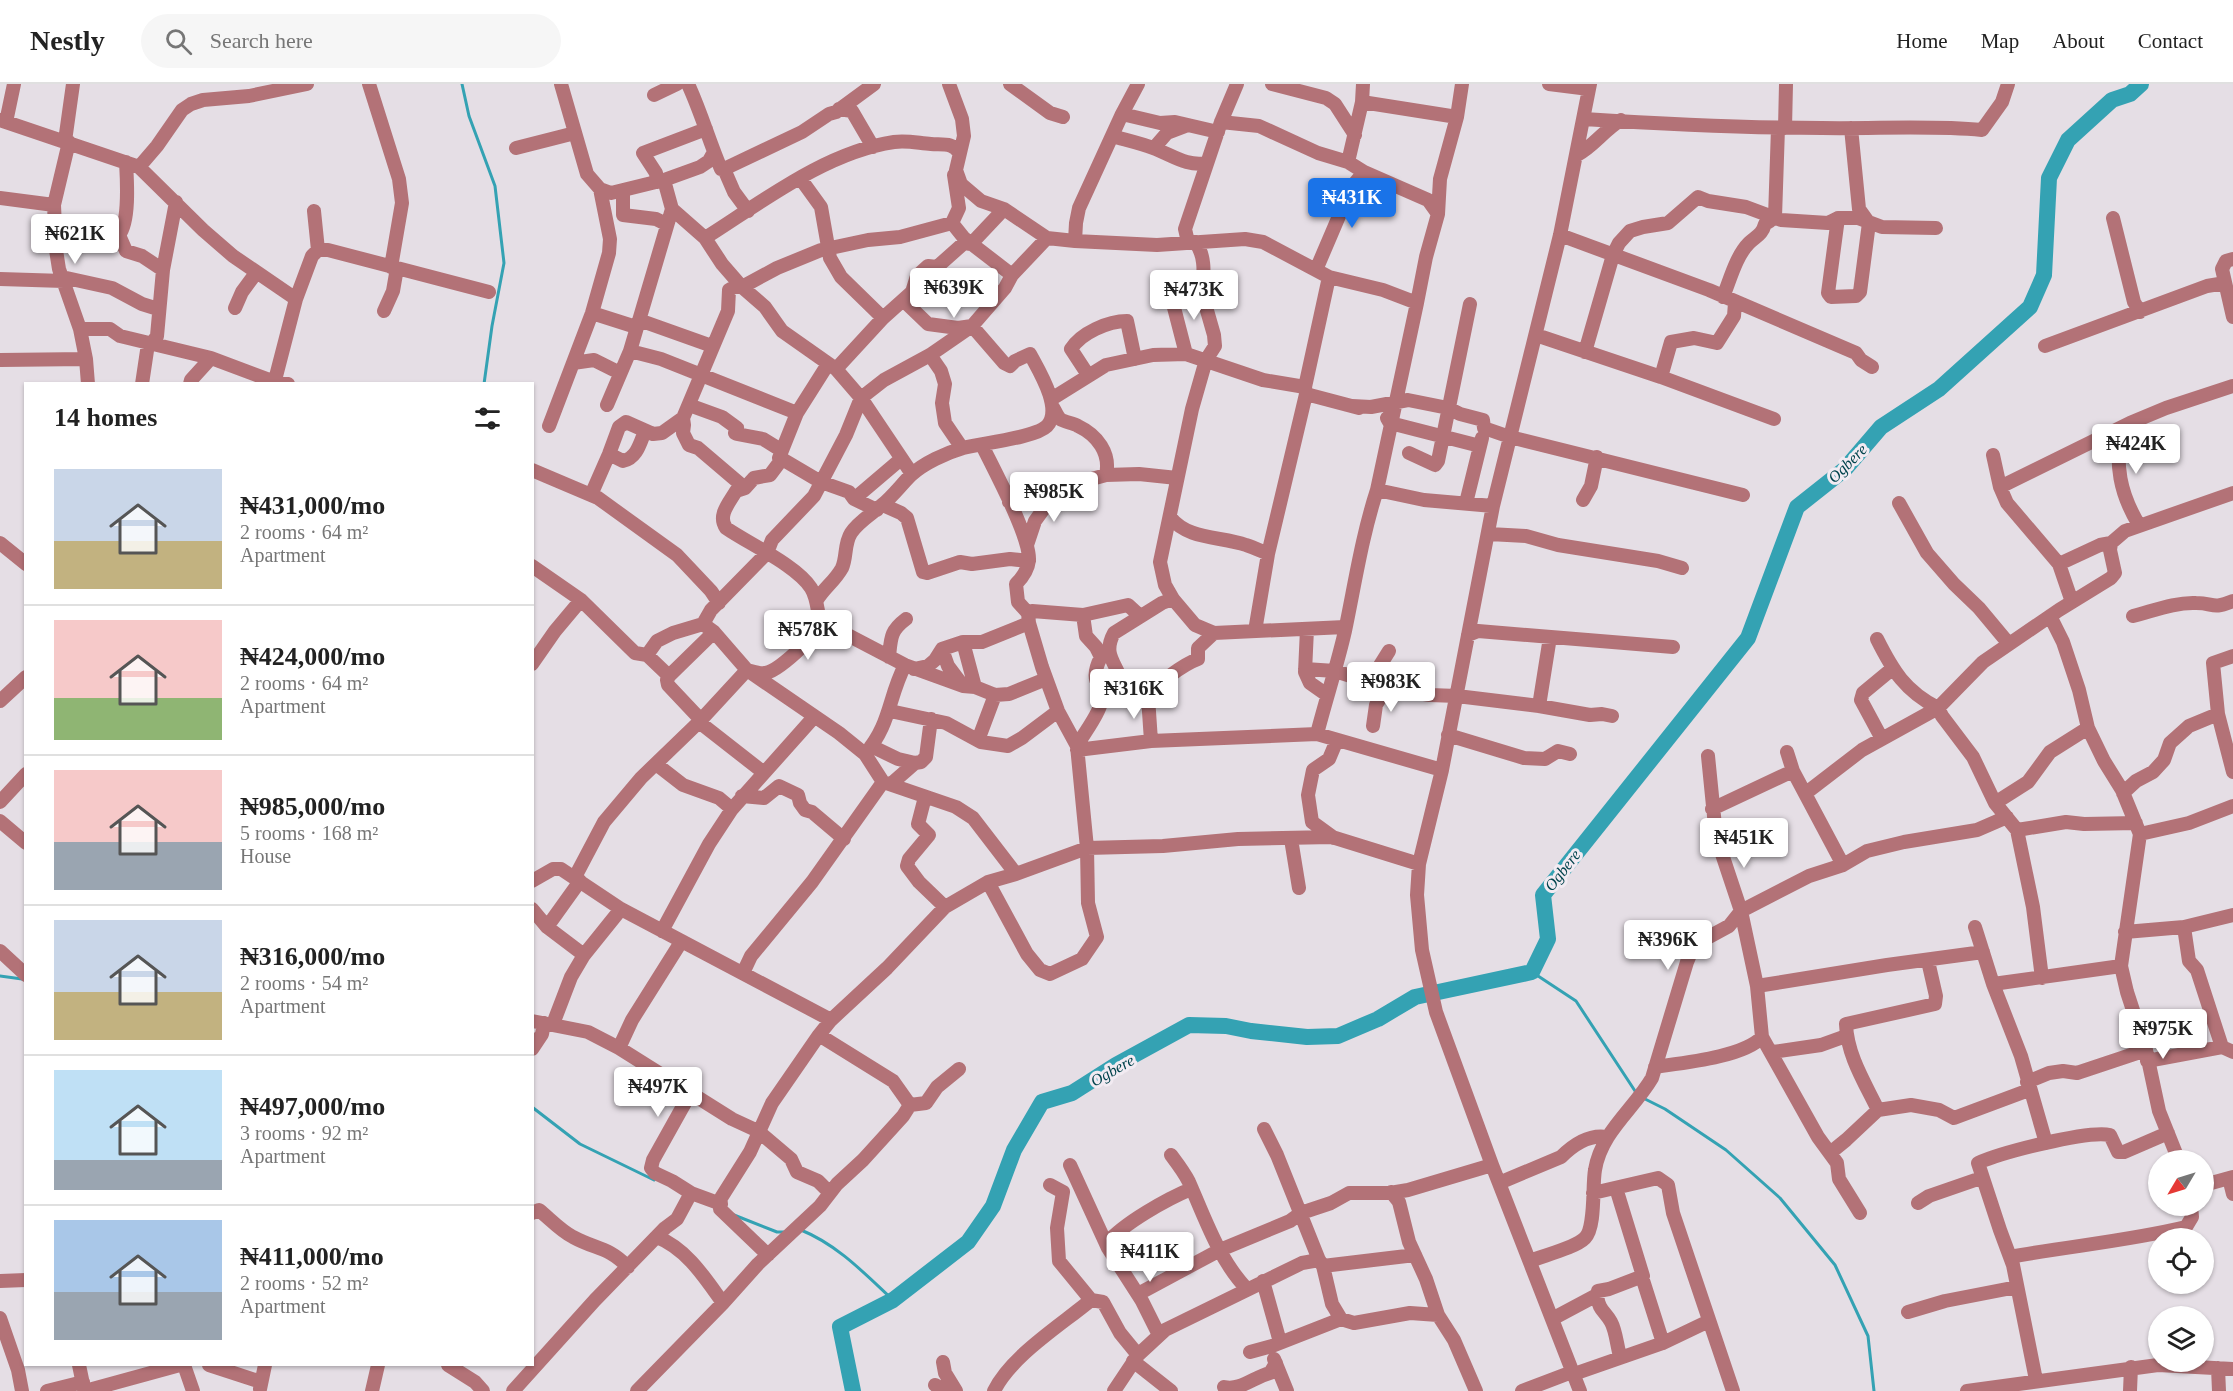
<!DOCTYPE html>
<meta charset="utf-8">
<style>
:root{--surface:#fff;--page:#f6f6f6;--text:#222;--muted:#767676;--line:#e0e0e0;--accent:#1a73e8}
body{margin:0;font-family:Georgia,serif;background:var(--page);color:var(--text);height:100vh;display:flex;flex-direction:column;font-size:22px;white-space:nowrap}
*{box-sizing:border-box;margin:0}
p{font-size:20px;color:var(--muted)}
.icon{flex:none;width:33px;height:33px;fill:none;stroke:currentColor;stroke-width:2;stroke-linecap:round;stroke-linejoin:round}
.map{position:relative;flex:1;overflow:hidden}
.side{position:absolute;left:24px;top:298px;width:510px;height:984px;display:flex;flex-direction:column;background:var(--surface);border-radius:0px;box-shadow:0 2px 4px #0004}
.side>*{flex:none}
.needle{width:39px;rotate:232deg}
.tools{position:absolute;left:2148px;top:1066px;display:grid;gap:12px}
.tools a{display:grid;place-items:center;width:66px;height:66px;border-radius:50%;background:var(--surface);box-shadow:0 2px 4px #0004;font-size:30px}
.price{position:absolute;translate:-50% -51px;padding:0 14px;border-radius:6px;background:#fff;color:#222;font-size:20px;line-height:39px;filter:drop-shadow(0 2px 3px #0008)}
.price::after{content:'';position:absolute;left:50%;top:36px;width:18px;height:14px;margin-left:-9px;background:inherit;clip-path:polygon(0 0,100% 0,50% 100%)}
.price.current{background:var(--accent);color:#fff}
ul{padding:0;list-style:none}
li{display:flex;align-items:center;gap:18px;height:150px;padding:0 30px}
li+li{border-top:2px solid var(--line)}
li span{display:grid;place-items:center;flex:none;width:168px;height:120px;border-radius:0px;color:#555}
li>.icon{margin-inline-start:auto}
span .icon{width:72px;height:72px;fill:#fffc;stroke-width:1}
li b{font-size:26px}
h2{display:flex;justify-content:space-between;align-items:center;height:72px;padding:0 30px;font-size:26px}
header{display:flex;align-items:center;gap:36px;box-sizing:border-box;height:84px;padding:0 30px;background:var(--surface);border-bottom:2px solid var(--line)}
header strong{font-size:28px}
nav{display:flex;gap:33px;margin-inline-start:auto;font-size:21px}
.search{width:420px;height:54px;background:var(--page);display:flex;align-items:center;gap:15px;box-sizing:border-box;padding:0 21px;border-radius:33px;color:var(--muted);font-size:22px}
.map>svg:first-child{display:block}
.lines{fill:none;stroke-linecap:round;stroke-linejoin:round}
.stream{stroke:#34a2b3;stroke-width:3}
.river{stroke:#34a2b3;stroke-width:16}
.minor{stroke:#b37277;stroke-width:14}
.labels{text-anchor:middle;stroke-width:6;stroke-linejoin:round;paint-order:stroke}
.water-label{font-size:16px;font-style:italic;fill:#00434c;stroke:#f2ebf2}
</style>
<header>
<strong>Nestly</strong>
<div class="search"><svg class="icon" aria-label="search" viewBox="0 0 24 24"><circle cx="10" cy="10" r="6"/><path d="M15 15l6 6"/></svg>Search here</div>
<nav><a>Home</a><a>Map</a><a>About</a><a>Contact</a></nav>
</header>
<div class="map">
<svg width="2233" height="1307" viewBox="0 0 2233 1307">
<rect width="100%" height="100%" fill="#e5dee5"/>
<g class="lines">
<path class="stream" d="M462,0L469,32L495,102L504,179L492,242L484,300
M1532,888L1576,917L1637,1010
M0,892L22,895
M1643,1014L1665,1025L1726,1066L1780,1114L1835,1181L1868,1252L1874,1307
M532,1023L580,1060L654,1096
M734,1131L777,1148H784
M801,1146C838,1161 865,1190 893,1216"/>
<path class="river" d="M853,1307L840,1243L893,1216L968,1158L993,1122L1014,1066L1042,1018L1072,1009L1116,981L1189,941L1226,942L1251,947L1307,953L1338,952L1378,935L1415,913L1532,888L1548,855L1543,811L1748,554L1797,423L1845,385L1881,343L1939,305L2030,223L2044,191L2049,94L2068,56L2112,16L2130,10L2141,0"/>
<path class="minor" d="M369,0L399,95L402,119L391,183
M561,0L587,90L600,105L611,109L664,96L700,83L709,77L714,68
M688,0C701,28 709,57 721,85H724L734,108L748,127
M949,0L962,35L964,52L956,86L961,100L981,117L1004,125L1047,154L1075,157L1157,161L1245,155L1263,158L1329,193L1383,206L1417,219L1377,406L1424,416L1493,422L1442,686L1419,780L1417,811L1422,866L1436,928L1492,1081L1580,1307
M1010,0L1050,29L1063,33
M1237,0L1221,38L1185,145L1188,158H1195C1204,169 1206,189 1200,202L1214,251L1215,262L1206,276L1192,325L1160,478L1165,501L1173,515L1195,541L1214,549L1345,543
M1272,0L1326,14L1335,20L1355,51
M1549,0L1589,5
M654,11L677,0
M1362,18L1457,33
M839,25L852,27L873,63
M1122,30L1160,39L1175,38L1218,48
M1584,35C1663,40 1743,44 1822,44C1875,45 1929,41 1982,46L2002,18L2008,0
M0,36L139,83L203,146L233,172L296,215
M6,38L14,0
M1221,38L1259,42L1318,69L1348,78L1364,88L1428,116L1438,130
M1785,44L1786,0
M1112,52C1126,56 1140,59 1153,64C1172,71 1187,83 1207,79
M65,57L73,0
M69,58L54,121L56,166L59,185L80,245L86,275L88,300
M516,64L575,49
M1154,64L1167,49L1188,41
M1577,71C1594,62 1604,46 1621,36
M1348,78L1362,18L1363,0
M139,83L157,62L182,26L191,20L203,16L249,12L307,0
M724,85L802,48L829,30L836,28L874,0
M954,91L959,124L952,139L964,154L1012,191
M800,94L821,123L830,174L841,193L883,234
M664,96L672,125L705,154L722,180L742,203L765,223L782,247L836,285L861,314L912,390
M657,98L656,89L643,69L706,45
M623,107V131L656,135L666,140
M0,114L54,121
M1775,133L1778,44
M1838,134L1828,209L1831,213L1856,212L1860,208L1869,139L1859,125L1851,44
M2113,134L2134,218L2140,228
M55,137L85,138L119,151L126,167L142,172L163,186
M119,151C130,137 127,96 126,78
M1560,151L1709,206L1856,269L1861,276L1872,283
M705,154C762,118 826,68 894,58C906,56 918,59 931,60C941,61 954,58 959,69
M1075,157L1076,139L1079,124L1122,30L1138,0
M318,166H328L489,208
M2233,175L2226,177L2222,185L2233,233
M1316,186L1348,111L1355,99L1364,88
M62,193L112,204L142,220L158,225
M0,195L64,197
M1171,212L1186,270
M1723,213C1730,196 1736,172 1749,159C1756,152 1762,151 1765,140L1770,137L1771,131
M1417,219L1426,173L1438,130L1440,95L1457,33L1462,0
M235,224L242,208L256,189
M384,227L393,207L397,184
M592,229L636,243
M639,236L712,262
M80,245H110L120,252L211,274L275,298L288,300
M1536,251L1661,293L1774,335
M151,261L157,252L163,186L176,118
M2045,262L2207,202L2225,199
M630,267L661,275L797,329
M1585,268L1613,171L1619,159L1630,147L1643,143L1668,139L1698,113L1708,117L1746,123L1781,136L1828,139L1838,134H1858L1882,143L1936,144
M930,271L941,287L945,300L942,319L945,339L962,364
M0,276L86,275
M573,279L594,276L620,289
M836,285L883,234L912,208L917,192L928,182L937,183L964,159L971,160L1004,125
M1088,291L1071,265C1081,249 1108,237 1127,237L1135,275
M1661,293L1671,258L1694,254L1717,259L1734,232L1735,219
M142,300L148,260
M190,300L191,296L211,274
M274,300L296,215L312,172L318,166L314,127
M1306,310L1359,324
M1053,314L1106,281L1153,271L1186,270L1263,296L1305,303
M607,321L630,267L672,125
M689,321L722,333L737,344L735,349L737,350L763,355L776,363
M1052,322C1055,326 1057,332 1060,335C1064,338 1073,339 1078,342C1097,351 1111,369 1106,391
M1352,322L1371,323L1408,316L1448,324L1460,330L1483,336L1484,344L1510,353L1743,411
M683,334L684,341L683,349L689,361L698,364L745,404
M1387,334L1391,341H1398L1480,362
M549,342L592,229L609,169L610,155L600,105
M2120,345C2116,382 2119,408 2139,441
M982,361C994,386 1030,452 1029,476C1028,486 1022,494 1016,500L1018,518L1028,529L1029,539L1042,583L1058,627L1077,662L1087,764L1088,819L1097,853L1082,875L1050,890L1040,886L1027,870L988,798
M1409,369L1435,381L1438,377L1470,220
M609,370L623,377C637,374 640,359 645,347
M1993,371L2000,403L2007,419L2059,480L2072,518
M782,375L821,398L849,408L854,415L877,426
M532,386L598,414L677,471L711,507L719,519
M2000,403L2130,339L2166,324L2233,302
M591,411L609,370L619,343L626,338L653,350L662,349L683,334L728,227L729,206L734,203H742L777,184L821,166L868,156L900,153L952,139
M854,415L901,375
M1583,416L1591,402L1597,373
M1009,418L1106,391L1139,390L1177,394
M1466,419L1482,354
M1899,419L1927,469L1954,500L1979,524L2009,560
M883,421L901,429L907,434L923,488L927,489L960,478L972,480L1010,475L1029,477
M1493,422L1560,151L1590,0
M1170,433C1188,456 1220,452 1246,461C1253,463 1261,467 1268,470
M1489,450L1526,452L1558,461L1658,477L1682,484
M0,459L26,480
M1027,461L1035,437L1058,405
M2059,480L2100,461L2111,459
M532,482L581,516L635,569L647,571L669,592L667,596L668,601L701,636
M817,516C824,504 835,497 842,484C847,473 844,460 851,449C858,438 873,429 882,421C893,412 901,401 911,391C924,379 946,369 963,364C982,359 1035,354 1047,342C1063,325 1039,287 1030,270L1015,277L1010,282L1004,279L972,242L958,244L928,240L903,216
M1028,529L1032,527L1083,531L1128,521L1140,532
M2050,532L2063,558L2079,606L2088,644L2104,677L2122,706L2140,750L2121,882L2127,908L2146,966L2159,1027L2179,1077
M2133,532C2153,527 2175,518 2196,519C2215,519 2211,526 2233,517
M703,540L714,548L747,586L839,649L865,670L883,698L956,723L973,734L1016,790
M821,541L840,547L905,581L963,602L975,603L995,611L1009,610L1046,595
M1307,545L1305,588L1310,599L1327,611
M1255,547L1268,470L1306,310L1305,303L1329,193
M1468,551L1478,547L1673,563
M1877,555C1893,587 1905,607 1938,624L1942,632L1973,673L1995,719L2017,746L2033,823L2042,894
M963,558L975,603
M942,565L948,582L963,602
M647,571L657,557L673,549L703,540L711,526L767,469L772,456L814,412L846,351L861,314L884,296L930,271L972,242L1005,204L1012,191L1047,154
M2233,572L2213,579L2218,630L2233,688
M889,573C891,554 890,547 906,535
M532,580L555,547L581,516
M914,585L928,582L935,576L942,565L963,558H982L1029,539
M1305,585L1335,587L1373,599L1385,606L1394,605L1430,611L1457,612L1539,622L1590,631L1602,630L1612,632
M669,592L714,548
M1373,599L1377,596L1379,583L1389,567
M1101,614L1114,612L1123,603C1119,580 1101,573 1114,549L1162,519L1173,515
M0,617L26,593
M1539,622L1550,553
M890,627L946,639L981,658L1008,662L1022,654L1058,627
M699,638L763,688
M1373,642L1376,621L1385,606
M1317,650C1326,615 1337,582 1345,547C1355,499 1362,452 1377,406
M1448,651L1524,674L1545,675L1558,667L1570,670
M1882,655L1861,616L1863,609L1892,585
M1151,657L1148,613C1157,600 1182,581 1198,575V564L1214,549
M981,658L980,651L995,611
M871,662L898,675L915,679
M1077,662C1084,649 1098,632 1101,619C1105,601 1087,600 1101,573L1096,563L1086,552L1083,531
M1077,666L1151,657L1317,650L1442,686
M1787,668L1793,687L1843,781
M865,670C891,640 888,614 905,581
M1708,672L1716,752L1741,827L1757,902L1762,953L1818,1053L1837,1079L1839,1095L1860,1129
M656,680L683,701L719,714L732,725
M891,700L915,679L921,678L926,673L931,635
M1806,709L1862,666L1938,624L1983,578L2059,526L2111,494L2115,489L2110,466L2111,459L2125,447L2233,409
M2123,709L2136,697L2153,688L2164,676L2170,659L2189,642L2218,630
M742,712L764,714L779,702L798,711L800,719L805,726L812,728L844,755
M925,713L918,740L929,751L909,775L907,782L919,798L945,823
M0,718L26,690
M1995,719L2028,698L2050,668L2088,644
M1712,725L1793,687
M0,737L26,759
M2017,746L2066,738L2084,740L2136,739
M2140,750L2189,739L2233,722
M1334,754L1312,738L1308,711L1313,686L1329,675L1337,656
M1291,755L1299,804
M575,793L604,738L641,694L699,638L747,586C752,587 759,590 765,589C778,588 815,552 821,541C817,528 818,515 811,504C796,481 749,460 726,444C717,431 730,418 736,407L745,404L754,394L770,391L782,375L779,374L797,329L828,280
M532,797L553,785H561L621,825L831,936
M532,825L547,843L584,871
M547,843L580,797
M1975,843L1993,900L2021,972L2046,1059
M2184,843L2189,877L2197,886L2222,963
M662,847L709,760L732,725L814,633
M2125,848L2184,843L2233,831
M0,867L26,891
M743,889L751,872L812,798L883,698
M1993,900L2121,882
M1757,902L1887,881L1983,868
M532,937L588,948L619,964L732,1035L758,1047L791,1075L797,1088L818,1097L829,1108
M553,940L571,893L584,871L621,825
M819,951L893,997L910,1021
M619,964L632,936L681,858
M532,965L542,950L544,939
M1773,968L1821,961L1846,952
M2147,977L2222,963L2233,968
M1655,983C1682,979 1744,973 1762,953
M2027,998L2049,989L2063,987L2077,989L2146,966
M691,1008L653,1076L651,1084L655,1089L672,1097L691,1109L721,1120
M1878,1026C1865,999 1847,971 1846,940L1935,920L1936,912L1928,877
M1264,1045L1277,1071L1319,1176L1323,1182L1332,1220L1341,1235L1354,1239L1410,1229L1438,1231
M1830,1069L1846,1056L1878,1026L1911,1021L1939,1026L1954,1034L2029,1006
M1171,1071C1177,1079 1184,1088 1189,1098C1205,1134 1219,1176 1247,1205
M1070,1081L1108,1164L1142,1217L1159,1251
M2229,1094L2233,1110
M1499,1099L1561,1073C1574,1060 1589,1050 1607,1053
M1050,1101L1063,1108L1057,1144L1059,1177L1091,1216L1103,1218L1120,1249L1138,1271
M2204,1101L2233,1093
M1391,1108L1399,1118L1409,1158L1426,1195L1438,1231L1454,1256L1476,1307
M1593,1109L1658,1094L1668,1101L1673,1129L1733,1307
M1918,1119L1929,1112L1981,1094
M532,1129L539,1126C550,1135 561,1147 573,1153C597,1166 607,1162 628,1183
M657,1153C687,1165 705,1194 723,1219
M1107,1159C1124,1139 1167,1115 1191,1105
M768,1171L720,1125L721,1114L750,1068L772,1019L819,951L831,936L887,884L945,823L988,798L1016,790L1087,764L1163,762L1238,755L1332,753L1419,780
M2010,1173C2069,1162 2128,1157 2186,1143L2192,1133L2191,1122
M1530,1177C1545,1171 1575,1164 1585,1154C1596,1143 1592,1102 1595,1086C1601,1048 1634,1025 1652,994L1687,878L1694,861L1729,842L1741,827L1809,792L1843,781L1867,767L1904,758L1977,746L2007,733
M1323,1182L1415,1171
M1642,1193L1663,1259
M0,1197L26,1196
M1263,1197L1280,1258
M1138,1210L1220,1166L1290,1137L1301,1129L1331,1119L1349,1109H1390L1408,1106L1492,1081
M1597,1211C1599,1227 1604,1226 1611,1238C1616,1247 1617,1262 1620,1272
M1908,1228L1945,1217L2017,1203
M0,1234L18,1286L22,1307
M1552,1235L1597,1211L1598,1207L1609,1205L1643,1192L1616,1104
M1250,1268L1272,1262L1341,1235
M1274,1275L1287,1307
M1133,1277L1171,1307
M943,1278L945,1289L956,1307
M79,1281L84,1305
M184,1281L193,1307
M209,1281L261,1298
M448,1281L475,1298L483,1307
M2218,1284L2219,1307
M1574,1290L1663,1259L1709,1237
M2036,1296L2013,1181L2000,1146L1978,1079C2000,1069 2087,1046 2110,1051L2118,1068H2124L2168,1049
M935,1301L946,1307
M1224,1303C1240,1307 1254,1293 1270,1289L1276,1279
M260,1305L265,1281
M47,1307L83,1298
M85,1307L180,1281
M372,1307L378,1281
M513,1307L595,1216L665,1144L677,1135L691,1109
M637,1307L723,1219L758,1180L820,1122L837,1100L863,1076L903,1032L910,1021L926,1019L937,1003L959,985
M994,1307C1011,1272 1061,1241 1091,1216
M1114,1307L1138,1271L1165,1246L1302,1179L1319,1176
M1522,1307L1572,1288
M1967,1307L2158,1281L2233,1285
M2130,1307L2131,1283"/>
</g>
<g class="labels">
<g class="water-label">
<text transform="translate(1847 379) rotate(-45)" y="6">Ogbere</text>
<text transform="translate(1562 786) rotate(-52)" y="6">Ogbere</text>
<text transform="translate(1112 986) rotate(-30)" y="6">Ogbere</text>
</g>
</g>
</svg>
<div class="tools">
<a><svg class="needle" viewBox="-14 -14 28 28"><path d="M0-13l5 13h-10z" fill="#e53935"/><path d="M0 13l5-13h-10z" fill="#767676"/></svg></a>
<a><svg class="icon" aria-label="locate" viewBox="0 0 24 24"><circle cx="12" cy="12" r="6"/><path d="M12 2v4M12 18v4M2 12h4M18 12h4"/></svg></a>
<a><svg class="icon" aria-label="layers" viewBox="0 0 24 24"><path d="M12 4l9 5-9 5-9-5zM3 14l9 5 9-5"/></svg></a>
</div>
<b class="price current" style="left:1352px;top:145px">₦431K</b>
<b class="price" style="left:75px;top:181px">₦621K</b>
<b class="price" style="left:954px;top:235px">₦639K</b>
<b class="price" style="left:1194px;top:237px">₦473K</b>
<b class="price" style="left:2136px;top:391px">₦424K</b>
<b class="price" style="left:1054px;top:439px">₦985K</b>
<b class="price" style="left:808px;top:577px">₦578K</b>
<b class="price" style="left:1391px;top:629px">₦983K</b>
<b class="price" style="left:1134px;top:636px">₦316K</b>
<b class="price" style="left:1744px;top:785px">₦451K</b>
<b class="price" style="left:1668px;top:887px">₦396K</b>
<b class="price" style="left:2163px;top:976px">₦975K</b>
<b class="price" style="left:658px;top:1034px">₦497K</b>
<b class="price" style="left:1150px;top:1199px">₦411K</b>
<section class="side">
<h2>14 homes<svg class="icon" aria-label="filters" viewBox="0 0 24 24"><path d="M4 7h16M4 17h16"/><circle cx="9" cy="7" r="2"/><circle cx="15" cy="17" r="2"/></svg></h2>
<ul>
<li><span style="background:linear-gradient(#c9d6e8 60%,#c2b280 0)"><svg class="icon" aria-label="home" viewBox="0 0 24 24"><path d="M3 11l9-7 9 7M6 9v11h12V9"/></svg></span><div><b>₦431,000/mo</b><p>2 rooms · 64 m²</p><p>Apartment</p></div></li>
<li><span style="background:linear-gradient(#f6c9c9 65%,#8fb573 0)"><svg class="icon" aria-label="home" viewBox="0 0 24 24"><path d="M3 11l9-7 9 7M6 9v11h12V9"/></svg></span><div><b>₦424,000/mo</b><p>2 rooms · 64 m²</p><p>Apartment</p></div></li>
<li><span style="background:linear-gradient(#f6c9c9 60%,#9aa5b1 0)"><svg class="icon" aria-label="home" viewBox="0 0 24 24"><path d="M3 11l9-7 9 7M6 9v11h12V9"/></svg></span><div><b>₦985,000/mo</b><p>5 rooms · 168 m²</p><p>House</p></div></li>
<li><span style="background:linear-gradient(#c9d6e8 60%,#c2b280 0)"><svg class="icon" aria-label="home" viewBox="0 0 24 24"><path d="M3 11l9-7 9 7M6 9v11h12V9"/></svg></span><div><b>₦316,000/mo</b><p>2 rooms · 54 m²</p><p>Apartment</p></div></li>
<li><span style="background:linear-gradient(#bfe0f5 75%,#9aa5b1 0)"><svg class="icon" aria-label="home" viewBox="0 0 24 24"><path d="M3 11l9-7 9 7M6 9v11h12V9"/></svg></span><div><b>₦497,000/mo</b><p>3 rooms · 92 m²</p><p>Apartment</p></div></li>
<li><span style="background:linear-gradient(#a9c7e8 60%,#9aa5b1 0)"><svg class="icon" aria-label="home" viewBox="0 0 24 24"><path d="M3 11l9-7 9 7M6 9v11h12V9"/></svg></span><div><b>₦411,000/mo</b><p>2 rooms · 52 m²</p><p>Apartment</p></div></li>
</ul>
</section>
</div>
